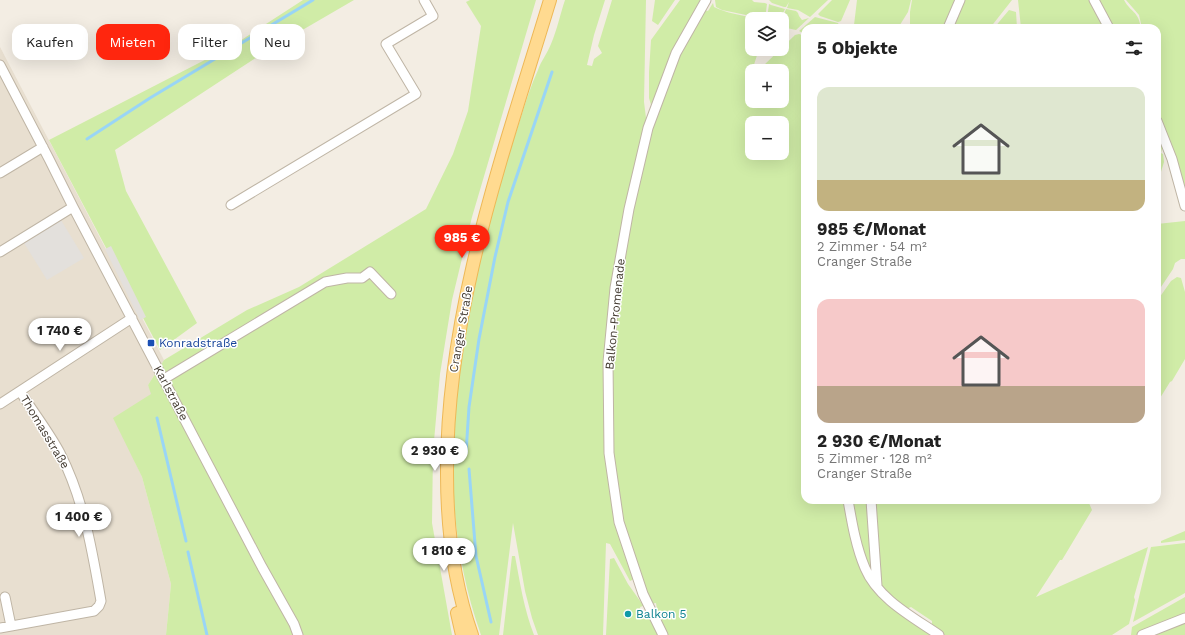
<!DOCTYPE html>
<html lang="de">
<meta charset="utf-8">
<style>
:root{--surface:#fff;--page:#f2f2f2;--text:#222;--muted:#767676;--accent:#ff260e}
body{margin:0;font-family:"Work Sans",sans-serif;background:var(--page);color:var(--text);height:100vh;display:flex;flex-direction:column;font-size:15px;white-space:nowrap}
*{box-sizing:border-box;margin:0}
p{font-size:13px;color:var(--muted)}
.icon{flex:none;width:22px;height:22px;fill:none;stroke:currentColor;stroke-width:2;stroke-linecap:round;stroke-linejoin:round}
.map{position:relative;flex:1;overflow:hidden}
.sheet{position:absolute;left:801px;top:24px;width:360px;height:480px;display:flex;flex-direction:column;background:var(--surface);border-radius:12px;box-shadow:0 4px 16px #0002}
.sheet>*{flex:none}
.banner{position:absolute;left:12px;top:24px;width:380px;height:36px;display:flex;gap:8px}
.buttons{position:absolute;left:745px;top:12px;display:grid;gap:8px}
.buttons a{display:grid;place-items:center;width:44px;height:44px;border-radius:8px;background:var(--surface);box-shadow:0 4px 16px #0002;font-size:20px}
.price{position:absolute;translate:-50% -34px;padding:0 9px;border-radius:14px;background:#fff;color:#222;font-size:13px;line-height:26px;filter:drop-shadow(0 1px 2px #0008)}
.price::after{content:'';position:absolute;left:50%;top:24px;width:12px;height:9px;margin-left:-6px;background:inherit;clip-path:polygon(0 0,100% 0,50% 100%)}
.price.selected{background:var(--accent);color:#fff}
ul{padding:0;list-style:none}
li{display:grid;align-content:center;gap:8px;height:212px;padding:0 16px}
li span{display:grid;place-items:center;height:124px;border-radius:12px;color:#555}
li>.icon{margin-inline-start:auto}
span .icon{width:72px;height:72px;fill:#fffc;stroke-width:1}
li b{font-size:17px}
h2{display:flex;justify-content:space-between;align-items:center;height:48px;padding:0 16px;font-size:17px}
.tag{padding:0 14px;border-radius:12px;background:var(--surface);box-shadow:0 4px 16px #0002;font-size:14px;line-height:36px}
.tag.selected{background:var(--accent);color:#fff}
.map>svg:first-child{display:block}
.residential{fill:#e8dfd0}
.green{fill:#d0eca7;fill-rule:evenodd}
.parking{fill:#e3e0dc}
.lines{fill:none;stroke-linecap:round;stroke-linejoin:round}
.stream{stroke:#99d5f6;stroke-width:3}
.minor-casing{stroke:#bfb5a5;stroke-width:11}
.major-casing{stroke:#eeb856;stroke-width:14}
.minor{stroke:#fff;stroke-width:9}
.major{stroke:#ffda90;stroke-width:12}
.transit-dot{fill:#1a4fb4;stroke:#fff;stroke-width:1.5}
.culture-dot{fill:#0f9aa8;stroke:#fff;stroke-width:1.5}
.labels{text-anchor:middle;stroke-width:3;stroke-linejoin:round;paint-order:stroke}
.street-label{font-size:12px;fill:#453d33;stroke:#fff}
.transit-label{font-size:12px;fill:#164399;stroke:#fff;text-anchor:start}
.culture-label{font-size:12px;fill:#0d838f;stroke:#fff;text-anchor:start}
</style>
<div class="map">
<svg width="1185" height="635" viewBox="0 0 1185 635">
<rect width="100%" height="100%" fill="#f3ede3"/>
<path class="residential" d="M0,47L164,360L148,385L152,394L135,462L142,477L171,584L166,635H0Z"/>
<path class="green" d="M303,0H354L268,50L115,150L126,191L197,323L160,350L49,140L232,46Z
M470,0H536L472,217L452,300L440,374L433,452L432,523L452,635H166L171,584L142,477L113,418L151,394L148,385L164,360L247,310L299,287L426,209L453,154L468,111L481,26L466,2Z
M565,0H605L594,35L587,65L592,66L594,59L602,53L598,46L612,0H646L644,102L647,126L615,266L608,471L634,579L630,581L610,544L606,543L603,635H538L532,618L525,591L513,523L499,635H481C421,466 467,281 521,117C526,101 531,85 538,70C541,61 547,54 551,44C557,30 560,15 565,0Z
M655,0H675L658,25L652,21Z
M680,0H703L673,54L651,105L649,98V72L651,40Z
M715,0H752L754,2L765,3L767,4L765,19L722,10L716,7Z
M769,0H828L810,17L798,10L787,8L789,2L786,7H784L772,3Z
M832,0H850L841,21L838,22L820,16L818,14Z
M857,0H911L908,12L898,28H862L854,25Z
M912,0H956L945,28H910V12Z
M961,0H1012L990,28H950Z
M1018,0H1091L1106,28H1021Z
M1096,0H1124C1131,13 1138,10 1141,28H1111Z
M1126,0H1185V196L1163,127L1157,116V28H1142L1139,15Z
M713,3L714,7C725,13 743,15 756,19H752V49H759L752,71V101H782V71H758L795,35L799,34L805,36V500H846L866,577L936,635H668L658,615L656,603L651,604C645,587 639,571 633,554C630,546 626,537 624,528C601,417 613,301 637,191C646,153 655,115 668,78C677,54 692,32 704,10L708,11ZM752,123H782V153H752Z
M769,4L771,5L785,9L780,19H767Z
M786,9L796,11L798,13L799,16L802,20L809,18L796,30L782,27V19Z
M1009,10L1016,12L1017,28H994Z
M815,17L838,23L839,25L837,28H805V34L799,31Z
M1157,124L1164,139L1161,153L1163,154L1164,162L1157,185Z
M1185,221V259H1181L1175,263L1173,269L1157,293V224Z
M1177,277L1181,278L1185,292V359L1172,381L1170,382L1157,403V407V301L1171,281Z
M852,500H869L873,564L871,575L861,544Z
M875,500H1093L1089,503L1092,510L1062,560H1060L1036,597L1148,547L1134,597L1135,600L1129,624L1112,635H944L932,628V621L911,607L906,609L883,590L880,582Z
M1185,531V540L1161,543V541Z
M1185,543V593L1133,622L1151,547Z
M512,556H515C520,583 524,609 534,635H503Z
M614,558L628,584L643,605V606L640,607L643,618L651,619L659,635H606L610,559Z
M1185,597V615L1137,635H1131L1132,627Z
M1185,620V635H1150Z"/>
<path class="parking" d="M61,220L84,258L47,280L24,243Z
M111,246L146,317L140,320L105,249Z"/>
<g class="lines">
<path class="stream" d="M87,139L150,98L313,0
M157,418L186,541
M466,453L469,407L479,339L495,257L508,202L552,72
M469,469L476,556L491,622
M188,552L207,635"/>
<g class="minor-casing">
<path id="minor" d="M1094,0L1109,28
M948,28L960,0
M0,65L49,159L73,207L262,567L294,624L298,635
M1157,121L1172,159L1185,206
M0,173L43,147
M231,205L416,94L386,44L433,16L424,0
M0,252L73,207
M164,379L325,282L347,278H362L370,272L391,294
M0,404L132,318
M848,500C852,523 856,547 865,568C878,599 913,617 939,635
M871,500L877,586
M5,597L11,626
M0,628L94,611L99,606L101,601C92,550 84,500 60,453C49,432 33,412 20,391
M663,635L643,594L619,522L609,453L608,362L615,288L629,209L648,128L676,53L706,0
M1142,635L1185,618"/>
</g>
<g class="major-casing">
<path id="major" d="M457,613L462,635
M472,635C454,584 447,528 447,474C446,311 503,155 550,0"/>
</g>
<use href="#minor" class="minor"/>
<use href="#major" class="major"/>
</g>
<rect class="transit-dot" x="147" y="339" width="8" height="8" rx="2"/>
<circle class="culture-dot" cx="628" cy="614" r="4"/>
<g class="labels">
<g class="street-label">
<text transform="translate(615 314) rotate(-84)" y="4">Balkon-Promenade</text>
<text transform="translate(461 329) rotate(-80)" y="4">Cranger Straße</text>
<text transform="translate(171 393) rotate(62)" y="4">Karlstraße</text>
<text transform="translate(45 432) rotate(59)" y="4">Thomasstraße</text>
</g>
<g class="transit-label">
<text x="159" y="347">Konradstraße</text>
</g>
<g class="culture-label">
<text x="636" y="618">Balkon 5</text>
</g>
</g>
</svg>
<div class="buttons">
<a><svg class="icon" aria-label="layers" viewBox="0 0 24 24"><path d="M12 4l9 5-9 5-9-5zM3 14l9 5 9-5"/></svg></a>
<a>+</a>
<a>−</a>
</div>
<b class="price selected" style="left:462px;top:259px">985 €</b>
<b class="price" style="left:60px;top:352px">1 740 €</b>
<b class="price" style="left:435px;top:472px">2 930 €</b>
<b class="price" style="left:79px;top:538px">1 400 €</b>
<b class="price" style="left:444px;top:572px">1 810 €</b>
<div class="banner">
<a class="tag">Kaufen</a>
<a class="tag selected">Mieten</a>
<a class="tag">Filter</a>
<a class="tag">Neu</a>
</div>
<section class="sheet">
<h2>5 Objekte<svg class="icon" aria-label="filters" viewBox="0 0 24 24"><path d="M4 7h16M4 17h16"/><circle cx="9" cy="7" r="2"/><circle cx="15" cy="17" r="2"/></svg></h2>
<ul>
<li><span style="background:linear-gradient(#dfe7d0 75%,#c2b280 0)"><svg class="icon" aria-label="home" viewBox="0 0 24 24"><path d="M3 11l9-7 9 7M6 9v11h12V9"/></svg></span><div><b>985 €/Monat</b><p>2 Zimmer · 54 m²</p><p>Cranger Straße</p></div></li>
<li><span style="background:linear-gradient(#f6c9c9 70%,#b9a48a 0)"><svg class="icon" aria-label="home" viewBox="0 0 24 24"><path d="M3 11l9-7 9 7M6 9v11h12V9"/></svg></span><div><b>2 930 €/Monat</b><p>5 Zimmer · 128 m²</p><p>Cranger Straße</p></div></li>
</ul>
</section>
</div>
